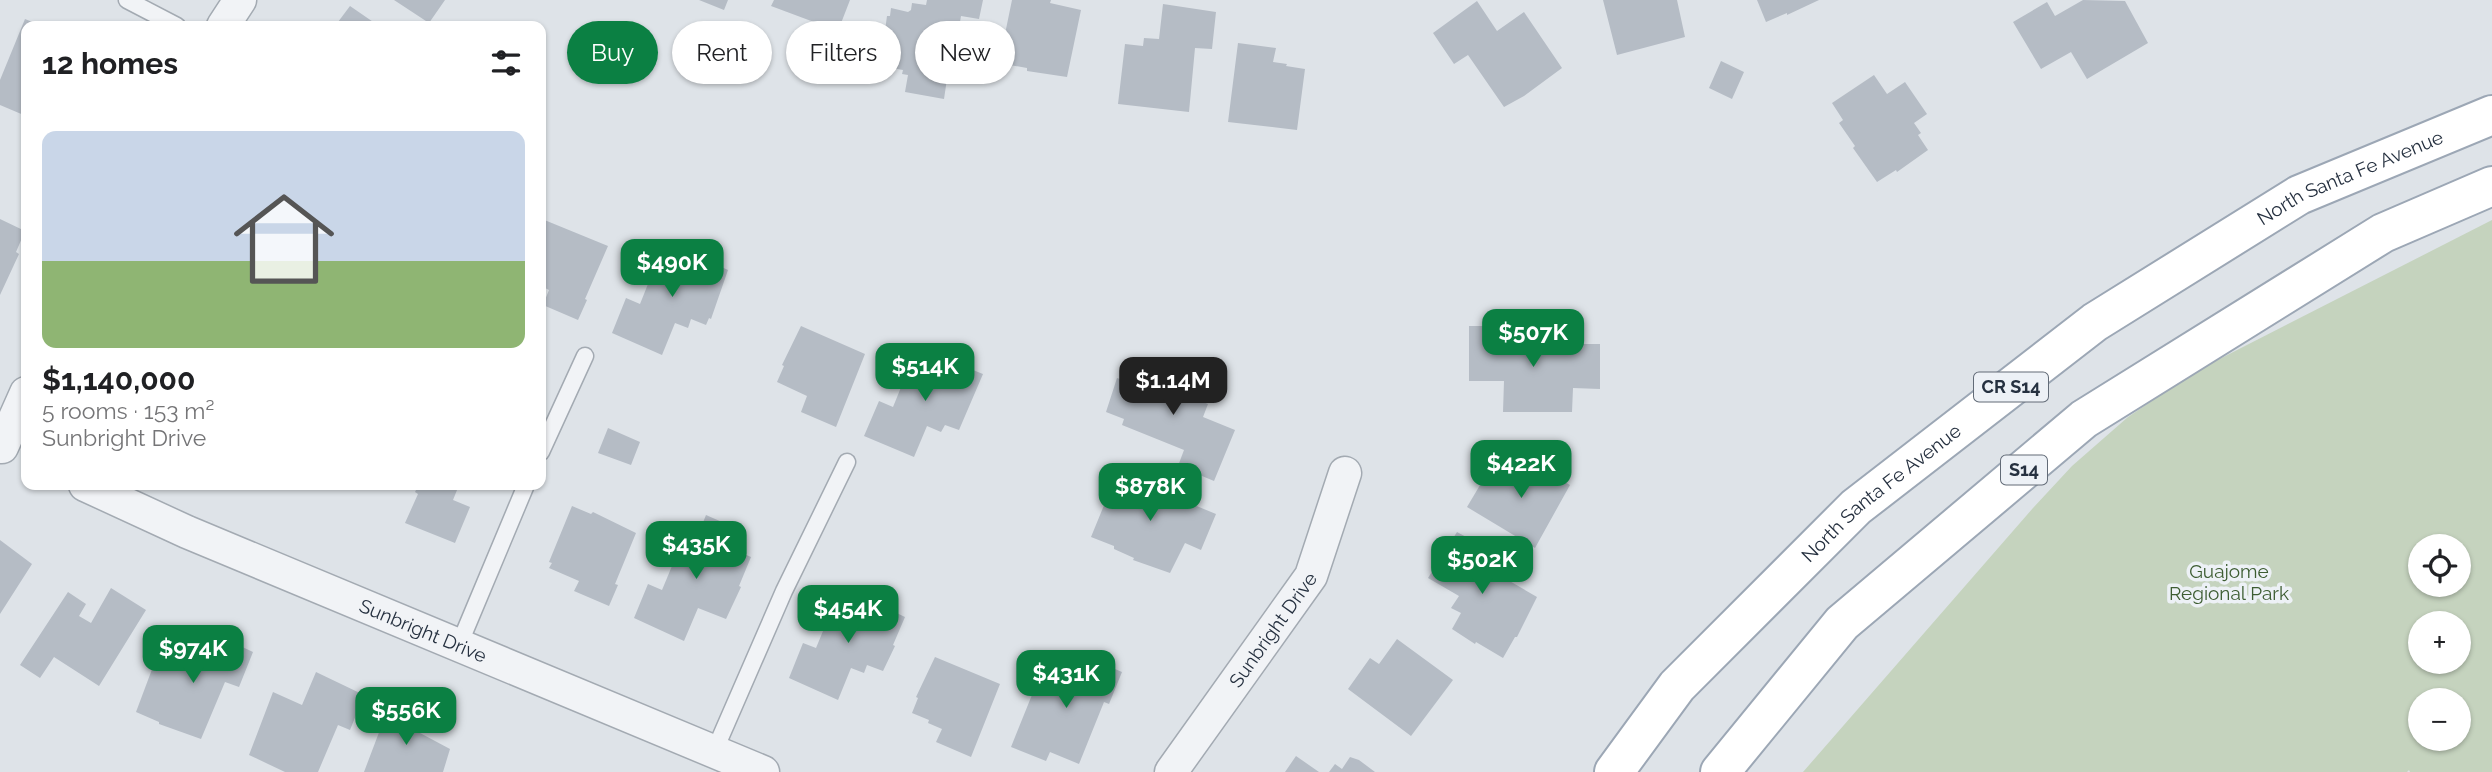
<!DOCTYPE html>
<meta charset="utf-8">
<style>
:root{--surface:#fff;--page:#f6f6f6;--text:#202124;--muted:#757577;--line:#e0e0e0;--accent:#0b8043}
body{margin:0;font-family:Raleway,sans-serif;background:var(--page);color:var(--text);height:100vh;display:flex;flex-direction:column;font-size:26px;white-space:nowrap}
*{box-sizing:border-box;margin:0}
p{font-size:23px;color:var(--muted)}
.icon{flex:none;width:38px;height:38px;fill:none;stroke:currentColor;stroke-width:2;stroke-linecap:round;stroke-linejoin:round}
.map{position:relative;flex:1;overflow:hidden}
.drawer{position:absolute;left:21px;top:21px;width:525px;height:469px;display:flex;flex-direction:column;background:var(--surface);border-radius:14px;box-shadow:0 2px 5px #0004}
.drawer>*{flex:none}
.hud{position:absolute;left:567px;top:21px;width:665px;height:63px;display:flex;gap:14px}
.buttons{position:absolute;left:2408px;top:534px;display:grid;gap:14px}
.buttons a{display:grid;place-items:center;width:63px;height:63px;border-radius:50%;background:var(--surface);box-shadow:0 2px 5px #0004;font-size:35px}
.price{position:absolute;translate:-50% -60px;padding:0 16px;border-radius:14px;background:var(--accent);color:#fff;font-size:23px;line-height:46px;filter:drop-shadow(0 2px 4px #0008)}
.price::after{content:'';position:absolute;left:50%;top:42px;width:21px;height:16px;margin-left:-10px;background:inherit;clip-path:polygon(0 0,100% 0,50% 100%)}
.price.on{background:#222;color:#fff}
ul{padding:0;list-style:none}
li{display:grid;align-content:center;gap:14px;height:371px;padding:0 21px}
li+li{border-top:2px solid var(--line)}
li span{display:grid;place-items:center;height:217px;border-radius:14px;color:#555}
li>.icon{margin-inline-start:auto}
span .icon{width:126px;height:126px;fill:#fffc;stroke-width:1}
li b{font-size:30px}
h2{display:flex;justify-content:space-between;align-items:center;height:84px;padding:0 21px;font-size:30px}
.tag{padding:0 24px;border-radius:32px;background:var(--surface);box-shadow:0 2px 5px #0004;font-size:24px;line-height:63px}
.tag.on{background:var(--accent);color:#fff}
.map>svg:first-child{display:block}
.green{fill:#c5d3be;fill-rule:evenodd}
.building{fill:#b5bcc5}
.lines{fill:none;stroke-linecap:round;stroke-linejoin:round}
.service-casing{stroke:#a3aab2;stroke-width:19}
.minor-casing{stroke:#a3aab2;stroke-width:35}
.primary-casing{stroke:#9ca7b5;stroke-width:42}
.service{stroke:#f1f3f6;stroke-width:16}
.minor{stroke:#f1f3f6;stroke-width:32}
.primary{stroke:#fff;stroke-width:38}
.labels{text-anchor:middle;stroke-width:7;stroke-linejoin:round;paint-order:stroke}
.shield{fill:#edf1f6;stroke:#626b77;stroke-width:2}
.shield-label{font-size:18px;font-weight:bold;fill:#263140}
.street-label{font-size:19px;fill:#263140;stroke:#edf1f6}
.park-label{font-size:19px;fill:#3d5d32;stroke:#edf1f6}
</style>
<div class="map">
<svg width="2492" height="772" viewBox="0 0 2492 772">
<rect width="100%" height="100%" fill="#dee3e8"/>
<path class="green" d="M2492,220V772H2410L2409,770L2407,772H1803L2033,508L2072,466L2128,417L2196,371ZM2420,546H2459V584H2420ZM2420,623H2459V662H2420ZM2420,700H2459V738H2420Z"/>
<path class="building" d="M394,0H445L429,23Z
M699,0H728L724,10Z
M774,0H850L838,31L771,6Z
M927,0H983L979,19L961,16L950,80L947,79L944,99L905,92L908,75L902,74L903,70L880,66L887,16H890L891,8L908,12L911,10L912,3L926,5Z
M1012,0H1051L1050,3L1081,10L1067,77L1027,71V68L999,63Z
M1603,0H1677L1685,37L1617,55Z
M1757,0H1819L1787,15V13L1766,22Z
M2083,0L2125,1L2148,43L2087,79L2071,52L2041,69L2013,22L2047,2L2055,16Z
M1477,1L1497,31L1524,12L1562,68L1524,96L1504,107L1468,55L1454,64L1433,33Z
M1163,4L1216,12L1212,49L1195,48L1189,112L1118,104L1125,44L1143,46L1144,38L1159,39Z
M350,6L379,26H335Z
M25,19L42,26H26V116L0,105V80Z
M1238,43L1276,48L1273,62L1287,64L1286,66L1305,69L1297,130L1228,122Z
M1721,61L1744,72L1732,99L1709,88Z
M1874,75L1887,94L1905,82L1927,114L1914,123L1921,133L1918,135L1928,150L1897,172L1896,170L1877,182L1853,148L1855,146L1839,123L1843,120L1832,103Z
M0,219L25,231L16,252L19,254L0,295Z
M542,219L608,246L585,299L587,300L578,320L543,305L549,290L541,286Z
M664,244L686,253L687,251L728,270L711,319L709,318L706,325L691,319L688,328L675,323L662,355L612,333L626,298L640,304Z
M801,326L865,354L836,427L801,412L807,396L777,382L784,366L782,365Z
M1469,326H1507L1508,342H1573V344H1600V389L1573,388L1572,412H1503L1504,381H1469Z
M917,348L983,374L959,430L945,425L941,432L927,426L914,457L864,436L879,401L893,407Z
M1149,361L1178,372L1179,370L1205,383L1198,400L1208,404L1203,417L1235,430L1214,481L1178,466L1184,450L1122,425L1124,419L1106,412L1117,378L1123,380L1125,376L1140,382Z
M608,428L640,442L631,465L598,453Z
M1517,455L1570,485L1535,548L1467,507L1486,475L1500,483Z
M1128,473L1151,482L1148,486L1216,514L1201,550L1185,543L1170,573L1133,560L1134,558L1114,549V546L1091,537L1116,476L1125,480Z
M404,485H459L453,500L470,507L455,543L405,523L418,494L415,492L416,490Z
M572,506L591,514L593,512L636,533L615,584L618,585L609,606L574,591L579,581L549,568L552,563L549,562Z
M706,515L722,522L719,527L736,535L730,548L751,557L739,586L741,587L726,619L698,608L684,641L634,618L648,584L662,590L687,530L698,535Z
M1457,532L1490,550L1482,565L1537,597L1517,637H1515L1503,658L1476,642L1475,644L1452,629L1461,613L1451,608L1459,596L1428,578Z
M0,540L32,564L0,614Z
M111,588L146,610L99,686L54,657L40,678L20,665L68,592L86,604L79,616L91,623Z
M840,590L862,599L863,597L905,617L893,645L895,646L883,671L867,665L864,673L851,668L838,700L789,678L803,643L816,648Z
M204,629L253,652L239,687L225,682L201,739L159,724V722L136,712L154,664L156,665L159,658L174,664L177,656L190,662Z
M1397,639L1453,680L1411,736L1348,689L1370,658L1379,664Z
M1075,652L1122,672L1109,704L1104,702L1079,764L1050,752L1046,761L1011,747L1040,675L1062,684Z
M935,657L1000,684L971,757L936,742L942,729L928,723L929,720L912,713L918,698L916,697Z
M316,672L364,695L350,730L338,725L318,772H285L249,755L273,692L302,705Z
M389,706L425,721L420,733L450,749L443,772H364Z
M1296,756L1319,772H1285Z
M1350,757L1359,760L1375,772H1329L1335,764L1342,769Z"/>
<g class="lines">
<g class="service-casing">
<path id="service" d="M127,0L177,26
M541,452L585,356
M459,645L526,485
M714,752L784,591L847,462"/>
</g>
<g class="minor-casing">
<g id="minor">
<path d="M223,26L240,0"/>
<path d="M2,447L26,393"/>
<path id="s1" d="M85,485L187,532L763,772"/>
<path id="s2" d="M1171,772L1311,576L1345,473"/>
</g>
</g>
<g class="primary-casing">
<g id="primary">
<path id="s3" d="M1614,772L1677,686L1856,507L2095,322L2299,195L2492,115"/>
<path d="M1720,772L1842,623L2084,419L2383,233L2492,186"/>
</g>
</g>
<use href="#service" class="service"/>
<use href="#minor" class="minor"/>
<use href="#primary" class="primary"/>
</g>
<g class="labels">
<g class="shield">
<rect x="1974" y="372.5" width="74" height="29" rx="5"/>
<rect x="2001" y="455.5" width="46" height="29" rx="5"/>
</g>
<g class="shield-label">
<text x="2011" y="393">CR S14</text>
<text x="2024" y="476">S14</text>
</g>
<g class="street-label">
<text dy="7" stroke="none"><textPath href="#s3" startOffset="956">North Santa Fe Avenue</textPath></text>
<text dy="7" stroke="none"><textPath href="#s3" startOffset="388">North Santa Fe Avenue</textPath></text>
<text dy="7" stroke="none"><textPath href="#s2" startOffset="175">Sunbright Drive</textPath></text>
<text dy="7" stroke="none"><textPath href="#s1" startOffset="368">Sunbright Drive</textPath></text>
</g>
<g class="park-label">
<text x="2229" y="578">Guajome<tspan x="2229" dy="22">Regional Park</tspan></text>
</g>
</g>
</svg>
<div class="buttons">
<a><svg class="icon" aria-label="locate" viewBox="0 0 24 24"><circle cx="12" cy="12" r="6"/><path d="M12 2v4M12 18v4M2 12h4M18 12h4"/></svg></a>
<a>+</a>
<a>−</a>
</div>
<b class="price" style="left:672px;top:299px">$490K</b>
<b class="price" style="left:1533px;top:369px">$507K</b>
<b class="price" style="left:925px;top:403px">$514K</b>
<b class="price on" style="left:1173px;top:417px">$1.14M</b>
<b class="price" style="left:1521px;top:500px">$422K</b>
<b class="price" style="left:1150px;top:523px">$878K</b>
<b class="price" style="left:696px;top:581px">$435K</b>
<b class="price" style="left:1482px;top:596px">$502K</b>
<b class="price" style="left:848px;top:645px">$454K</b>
<b class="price" style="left:193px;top:685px">$974K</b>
<b class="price" style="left:1066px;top:710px">$431K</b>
<b class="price" style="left:406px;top:747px">$556K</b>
<div class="hud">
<a class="tag on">Buy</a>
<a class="tag">Rent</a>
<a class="tag">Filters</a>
<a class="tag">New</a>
</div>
<section class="drawer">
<h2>12 homes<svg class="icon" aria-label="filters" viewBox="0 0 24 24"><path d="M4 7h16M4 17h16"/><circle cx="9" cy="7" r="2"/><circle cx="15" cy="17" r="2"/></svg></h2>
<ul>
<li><span style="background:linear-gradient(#c9d6e8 60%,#8fb573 0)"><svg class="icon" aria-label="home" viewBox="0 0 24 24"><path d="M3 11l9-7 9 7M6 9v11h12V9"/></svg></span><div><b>$1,140,000</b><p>5 rooms · 153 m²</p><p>Sunbright Drive</p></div></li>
</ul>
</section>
</div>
